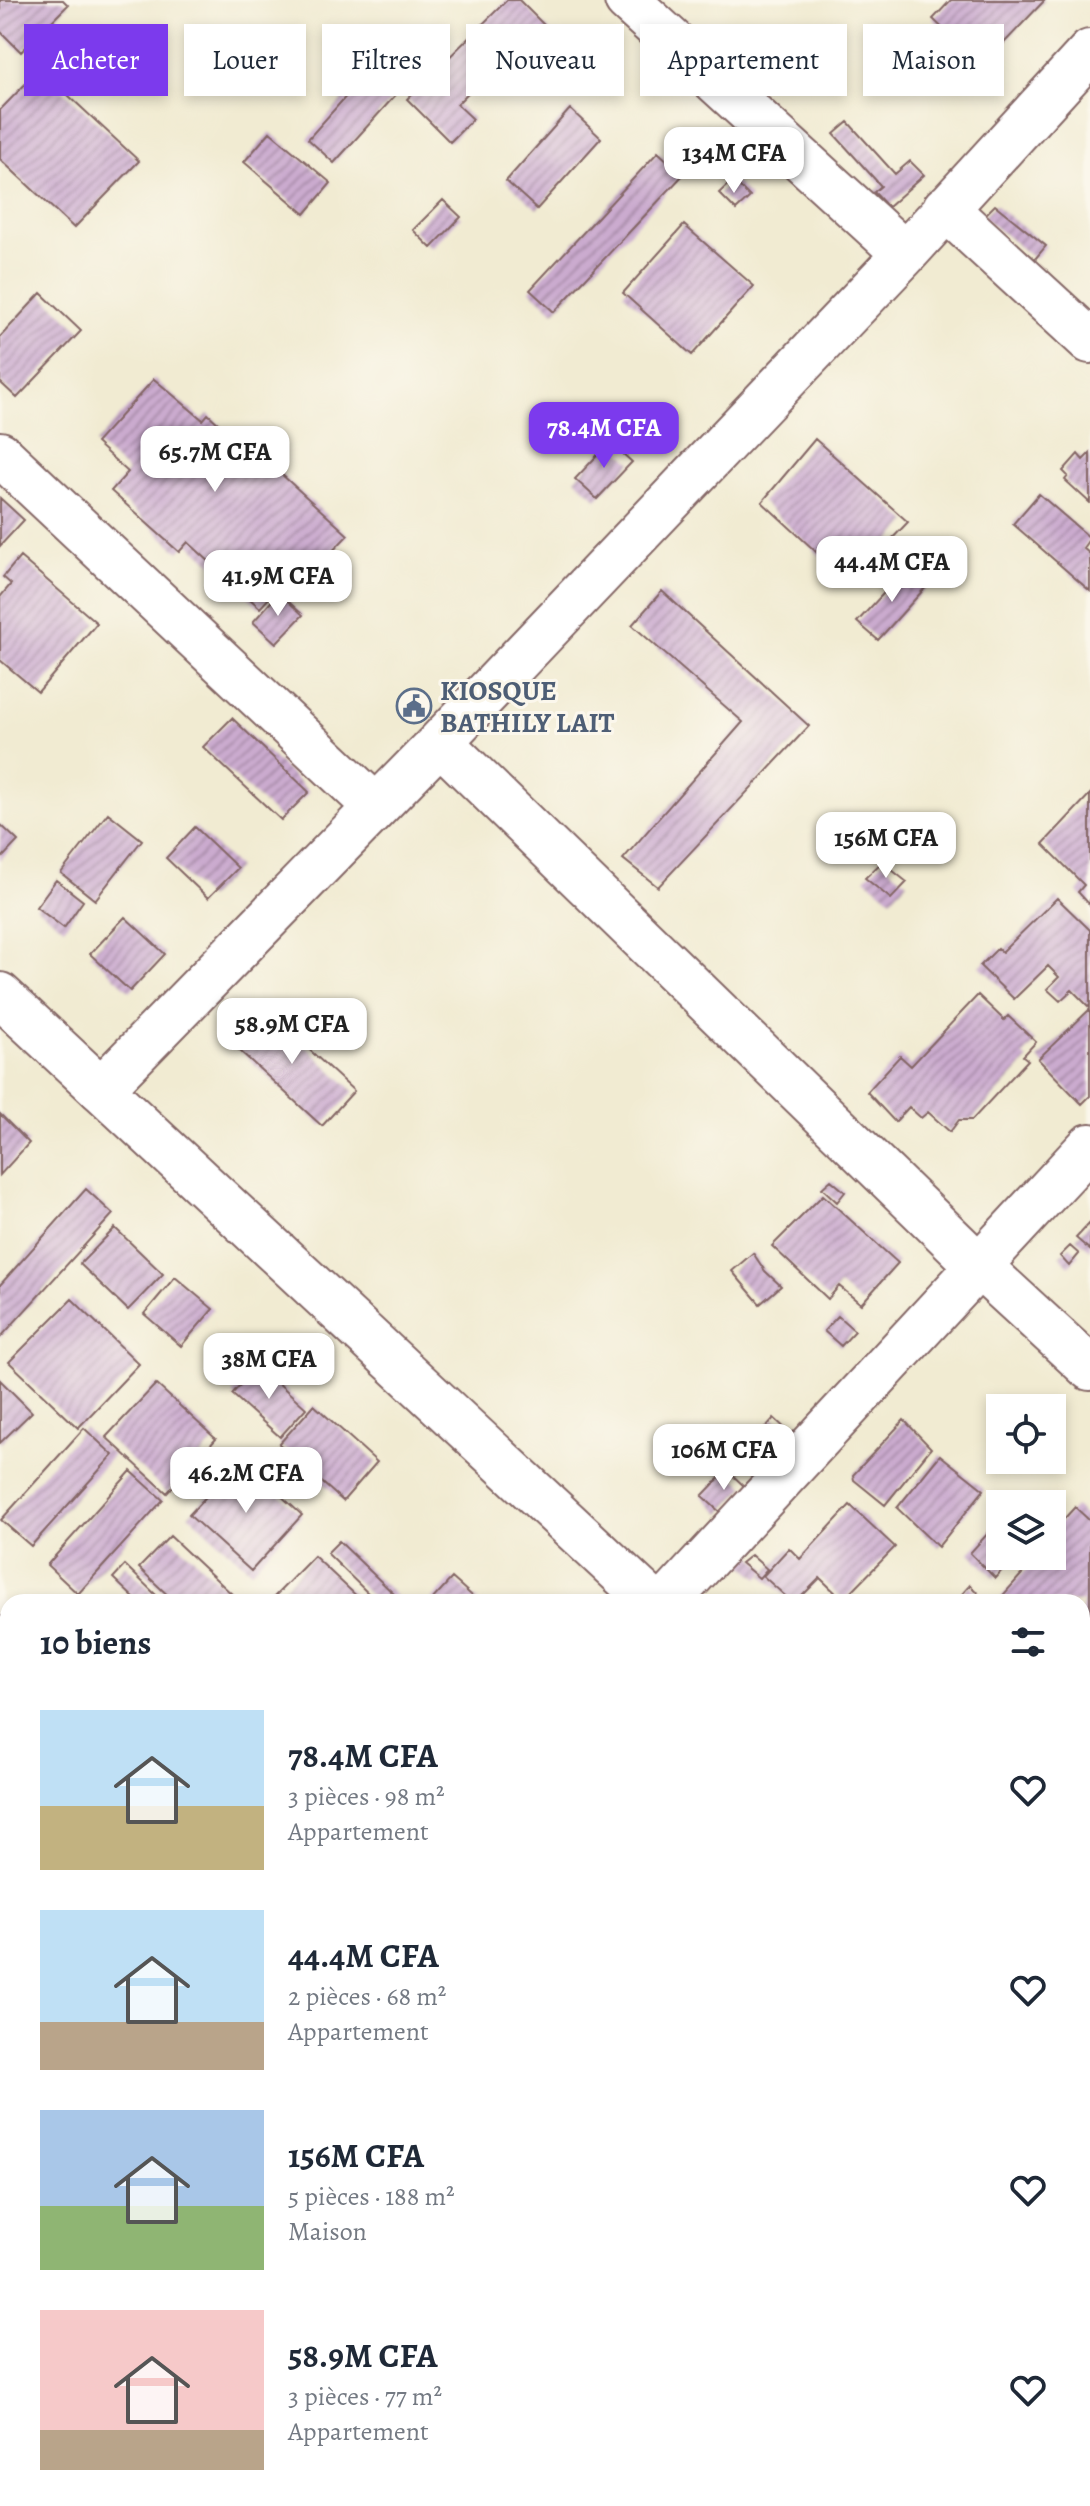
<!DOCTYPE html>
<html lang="fr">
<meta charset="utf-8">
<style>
:root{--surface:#fff;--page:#f2f2f3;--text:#1f2937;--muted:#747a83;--accent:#7c3aed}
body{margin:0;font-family:Alegreya,serif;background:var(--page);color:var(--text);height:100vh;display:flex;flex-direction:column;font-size:30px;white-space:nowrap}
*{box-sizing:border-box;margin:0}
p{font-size:26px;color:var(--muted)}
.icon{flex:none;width:44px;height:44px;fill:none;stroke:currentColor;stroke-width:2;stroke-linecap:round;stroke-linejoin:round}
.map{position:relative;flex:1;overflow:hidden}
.drawer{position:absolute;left:0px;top:1594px;width:1090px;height:912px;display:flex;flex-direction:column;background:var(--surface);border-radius:24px 24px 0 0;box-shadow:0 4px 12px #0003}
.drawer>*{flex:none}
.guide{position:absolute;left:24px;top:24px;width:1042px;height:72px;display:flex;gap:16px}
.tools{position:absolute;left:986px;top:1394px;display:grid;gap:16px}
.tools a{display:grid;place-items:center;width:80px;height:80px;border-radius:0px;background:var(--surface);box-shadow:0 4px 12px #0003;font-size:40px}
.price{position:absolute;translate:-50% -68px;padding:0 18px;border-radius:16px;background:#fff;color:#222;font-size:26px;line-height:52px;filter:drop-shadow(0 2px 4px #0008)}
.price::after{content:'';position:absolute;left:50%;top:48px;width:24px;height:18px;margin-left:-12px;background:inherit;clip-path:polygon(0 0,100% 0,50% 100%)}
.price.selected{background:var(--accent);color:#fff}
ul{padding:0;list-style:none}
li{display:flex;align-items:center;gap:24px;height:200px;padding:0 40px}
li span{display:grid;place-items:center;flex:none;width:224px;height:160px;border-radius:0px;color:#555}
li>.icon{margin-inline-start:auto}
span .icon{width:96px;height:96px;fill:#fffc;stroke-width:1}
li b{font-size:34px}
h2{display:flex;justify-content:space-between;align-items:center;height:96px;padding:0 40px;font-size:34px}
.pill{padding:0 28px;border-radius:0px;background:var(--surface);box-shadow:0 4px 12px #0003;font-size:28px;line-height:72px}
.pill.selected{background:var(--accent);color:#fff}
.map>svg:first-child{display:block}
.building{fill:url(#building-hatch)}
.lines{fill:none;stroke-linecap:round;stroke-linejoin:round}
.street-casing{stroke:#846665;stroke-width:48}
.secondary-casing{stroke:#846665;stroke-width:48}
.street{stroke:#fff;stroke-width:44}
.secondary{stroke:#fff;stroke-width:44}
.labels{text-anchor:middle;stroke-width:6;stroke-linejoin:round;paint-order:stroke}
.service-label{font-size:28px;font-weight:bold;fill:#4e5e75;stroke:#fbf7ec;text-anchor:start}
</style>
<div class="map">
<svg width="1090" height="2506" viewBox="0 0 1090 2506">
<defs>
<pattern id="building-hatch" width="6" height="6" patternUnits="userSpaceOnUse" patternTransform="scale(2)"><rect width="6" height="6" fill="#cbabcf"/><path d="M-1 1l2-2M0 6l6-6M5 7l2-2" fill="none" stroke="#a78ba8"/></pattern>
</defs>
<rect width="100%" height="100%" fill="#fbf7ec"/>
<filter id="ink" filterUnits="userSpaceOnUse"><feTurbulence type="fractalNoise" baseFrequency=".0125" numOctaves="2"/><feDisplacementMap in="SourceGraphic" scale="16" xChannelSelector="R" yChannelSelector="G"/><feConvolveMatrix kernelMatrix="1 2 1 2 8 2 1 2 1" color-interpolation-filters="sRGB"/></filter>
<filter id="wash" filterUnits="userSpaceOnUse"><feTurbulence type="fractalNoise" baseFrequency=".006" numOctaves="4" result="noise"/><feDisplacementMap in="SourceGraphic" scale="32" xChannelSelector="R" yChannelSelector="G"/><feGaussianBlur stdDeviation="1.8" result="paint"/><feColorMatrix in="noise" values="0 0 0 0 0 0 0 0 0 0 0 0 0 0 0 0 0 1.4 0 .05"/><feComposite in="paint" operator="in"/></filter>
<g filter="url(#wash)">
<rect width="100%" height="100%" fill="#f1ebd2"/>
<g id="blocks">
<path class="building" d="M0,0H63L68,5L21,52L0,31Z
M507,0H519L559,40L537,63L517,43L457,104L473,119L450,142L407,99Z
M951,0H1045L982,66L933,19Z
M374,65L401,89L334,163L308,139Z
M40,69L139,161L74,228L0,159V110Z
M570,109L601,138L537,209L506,181Z
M848,122L895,174L910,161L924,175L888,207L874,192L881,186L834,134Z
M270,132L331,183L305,214L244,162Z
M658,152L683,175L554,312L530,290Z
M733,180L750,197L736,210L719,193Z
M443,200L461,217L431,248L413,230Z
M995,205L1046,246L1035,259L983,217Z
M684,225L754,286L692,355L623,293Z
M41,293L81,331L17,398L0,382V337Z
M154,379L203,420L208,414L243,446L246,442L348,535L324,560L313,550L260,608L188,542L179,552L111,491L128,472L96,443Z
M815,439L908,522L850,583L762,502Z
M610,442L632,462L597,499L575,479Z
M1090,453V503L1065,480L1068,476L1063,471L1078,454L1083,460Z
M1039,494L1090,538L1083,548L1090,554V591L1013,524Z
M0,498L24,520L0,546Z
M930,544L945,559L927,575L914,562Z
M20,557L97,623L38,692L0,660V597L11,584L3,577Z
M907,568L926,587L878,640L857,622Z
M662,591L809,726L658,887L623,859L743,722L632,625Z
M279,593L303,615L276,643L253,622Z
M232,718L309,792L281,820L203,747Z
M1090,794V905L1078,892L1084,885L1043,844Z
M108,813L142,840L95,900L61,873Z
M0,824L18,841L0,860Z
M195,827L238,868L208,898L166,858Z
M882,862L907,882L891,899L865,878Z
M56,880L83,901L64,928L36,907Z
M1057,898L1090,930V1008L1072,990L1060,1001L1047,989L1059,977L1048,966L1014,999L980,966L998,948L1002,952Z
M125,917L165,954L130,991L90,954Z
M978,995L1004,1020L1008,1016L1036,1042L1023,1056L1028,1060L972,1120H959L950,1132L928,1112L921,1118L909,1107L895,1122L867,1092L900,1056L911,1066Z
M262,1006L354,1091L322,1126L229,1041Z
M1090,1009V1096L1082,1104L1038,1059Z
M0,1114L29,1143L0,1175Z
M831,1180L845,1192L837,1202L822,1188Z
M86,1189L113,1214L0,1338V1285Z
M823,1195L898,1263L861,1304L839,1286L828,1299L772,1246Z
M1090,1223V1250L1076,1238Z
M115,1228L163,1274L128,1310L80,1264Z
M1070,1246L1079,1254L1069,1266L1060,1256Z
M753,1253L765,1271L781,1286L760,1304L732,1271Z
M175,1277L213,1309L181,1346L144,1314Z
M72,1299L139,1364L78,1428L9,1362Z
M838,1316L855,1331L841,1346L824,1331Z
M258,1365L306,1408L280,1437L232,1394Z
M0,1380L32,1412L0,1443Z
M156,1384L216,1439L167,1493L106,1437Z
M314,1405L377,1462L343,1501L279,1444Z
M774,1418L789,1432L767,1457L751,1444Z
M904,1420L931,1448L885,1505L854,1480L853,1475Z
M84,1428L113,1455L31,1546L1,1520Z
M940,1455L984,1490L938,1547L897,1508Z
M241,1459L302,1515L251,1571L189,1515Z
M727,1470L745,1487L721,1513L702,1496Z
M131,1471L163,1500L78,1594L47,1565Z
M850,1505L895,1547L843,1600L820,1578L796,1602H792L763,1576L789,1548L800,1559Z
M1075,1507L1090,1521V1697L1082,1705V1602H997L1038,1556H1052V1532Z
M1000,1520V1556H1015L995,1578L970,1553Z
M170,1536L234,1596L228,1602H175L139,1568Z
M339,1541L396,1596L390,1602H377L327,1553Z
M751,1555L767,1569L759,1578L741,1563Z
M314,1556L363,1602H275L272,1599Z
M125,1565L156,1595L149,1602H138L113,1578Z
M452,1578L479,1602H430Z
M970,1585L986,1602H955Z
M8,1739V1788L0,1780V1747Z
M1090,1741V1887L1082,1880V1749Z
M8,1879V1950L0,1943V1888Z
M0,1984L8,1992V2043L0,2035Z
M1082,2145L1090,2152V2170L1082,2178Z
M1090,2190V2240L1082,2249V2198Z
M1090,2292V2340L1082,2349V2300Z
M64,2498H89L97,2506H72Z
M230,2498H269L261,2506H239Z
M285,2498H342L338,2501L343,2506H278Z
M671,2498H712L720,2506H663Z
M733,2498H802L793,2506H741Z"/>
</g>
</g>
<g filter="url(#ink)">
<use href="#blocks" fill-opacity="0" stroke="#846665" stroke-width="2"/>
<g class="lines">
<g class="street-casing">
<path id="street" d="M627,0L905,254
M945,208L1090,341
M0,454L376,807
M440,742L979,1266L1090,1368
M101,1089L440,742L905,254L1090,52
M667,1602L1090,1146
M0,1639L8,1647
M899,2498L907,2506
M567,2506L574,2498"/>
</g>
<g class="secondary-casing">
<path id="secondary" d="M0,995L652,1602
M1082,2002L1090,2010"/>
</g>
<use href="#street" class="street"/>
<use href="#secondary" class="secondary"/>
</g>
</g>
<defs>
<g id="civic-ring" transform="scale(1.8)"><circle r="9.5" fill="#fbf7ec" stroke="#5c6f8a" stroke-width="1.5"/><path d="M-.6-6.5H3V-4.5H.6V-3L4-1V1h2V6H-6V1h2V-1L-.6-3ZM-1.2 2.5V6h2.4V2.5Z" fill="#5c6f8a"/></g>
</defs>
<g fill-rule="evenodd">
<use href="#civic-ring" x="414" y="706"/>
</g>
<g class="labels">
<g class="service-label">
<text x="440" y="700">KIOSQUE<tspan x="440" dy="32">BATHILY LAIT</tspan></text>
</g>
</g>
</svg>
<div class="tools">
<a><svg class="icon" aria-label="locate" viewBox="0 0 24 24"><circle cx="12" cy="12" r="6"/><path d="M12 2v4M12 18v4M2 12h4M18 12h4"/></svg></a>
<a><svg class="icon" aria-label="layers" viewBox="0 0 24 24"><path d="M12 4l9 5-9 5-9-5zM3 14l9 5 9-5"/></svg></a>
</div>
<b class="price" style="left:734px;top:195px">134M CFA</b>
<b class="price selected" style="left:604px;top:470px">78.4M CFA</b>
<b class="price" style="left:215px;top:494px">65.7M CFA</b>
<b class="price" style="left:892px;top:604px">44.4M CFA</b>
<b class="price" style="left:278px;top:618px">41.9M CFA</b>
<b class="price" style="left:886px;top:880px">156M CFA</b>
<b class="price" style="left:292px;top:1066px">58.9M CFA</b>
<b class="price" style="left:269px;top:1401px">38M CFA</b>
<b class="price" style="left:724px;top:1492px">106M CFA</b>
<b class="price" style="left:246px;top:1515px">46.2M CFA</b>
<div class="guide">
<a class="pill selected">Acheter</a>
<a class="pill">Louer</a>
<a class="pill">Filtres</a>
<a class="pill">Nouveau</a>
<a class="pill">Appartement</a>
<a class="pill">Maison</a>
</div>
<section class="drawer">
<h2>10 biens<svg class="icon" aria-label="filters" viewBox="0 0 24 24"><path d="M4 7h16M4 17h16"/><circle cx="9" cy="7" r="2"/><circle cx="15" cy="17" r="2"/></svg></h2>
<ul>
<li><span style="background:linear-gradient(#bfe0f5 60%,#c2b280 0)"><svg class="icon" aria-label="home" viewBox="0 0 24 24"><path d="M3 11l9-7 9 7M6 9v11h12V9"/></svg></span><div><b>78.4M CFA</b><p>3 pièces · 98 m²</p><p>Appartement</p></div><svg class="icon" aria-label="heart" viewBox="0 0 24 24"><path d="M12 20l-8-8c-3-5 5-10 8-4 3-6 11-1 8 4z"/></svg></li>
<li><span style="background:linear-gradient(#bfe0f5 70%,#b9a48a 0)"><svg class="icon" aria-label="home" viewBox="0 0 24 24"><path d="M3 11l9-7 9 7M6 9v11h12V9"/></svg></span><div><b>44.4M CFA</b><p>2 pièces · 68 m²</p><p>Appartement</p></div><svg class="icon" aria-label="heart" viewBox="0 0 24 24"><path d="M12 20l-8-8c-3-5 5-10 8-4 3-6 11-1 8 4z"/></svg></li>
<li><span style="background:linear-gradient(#a9c7e8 60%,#8fb573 0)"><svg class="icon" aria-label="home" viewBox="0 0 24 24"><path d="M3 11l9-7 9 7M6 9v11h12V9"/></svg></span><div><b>156M CFA</b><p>5 pièces · 188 m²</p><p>Maison</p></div><svg class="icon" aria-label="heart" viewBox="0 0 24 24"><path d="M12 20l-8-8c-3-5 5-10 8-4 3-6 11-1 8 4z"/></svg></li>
<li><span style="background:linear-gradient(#f6c9c9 75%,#b9a48a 0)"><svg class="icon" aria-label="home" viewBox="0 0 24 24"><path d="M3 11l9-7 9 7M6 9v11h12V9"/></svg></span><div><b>58.9M CFA</b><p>3 pièces · 77 m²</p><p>Appartement</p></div><svg class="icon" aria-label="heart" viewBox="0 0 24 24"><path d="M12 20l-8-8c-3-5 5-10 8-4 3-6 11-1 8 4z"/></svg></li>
</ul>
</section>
</div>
